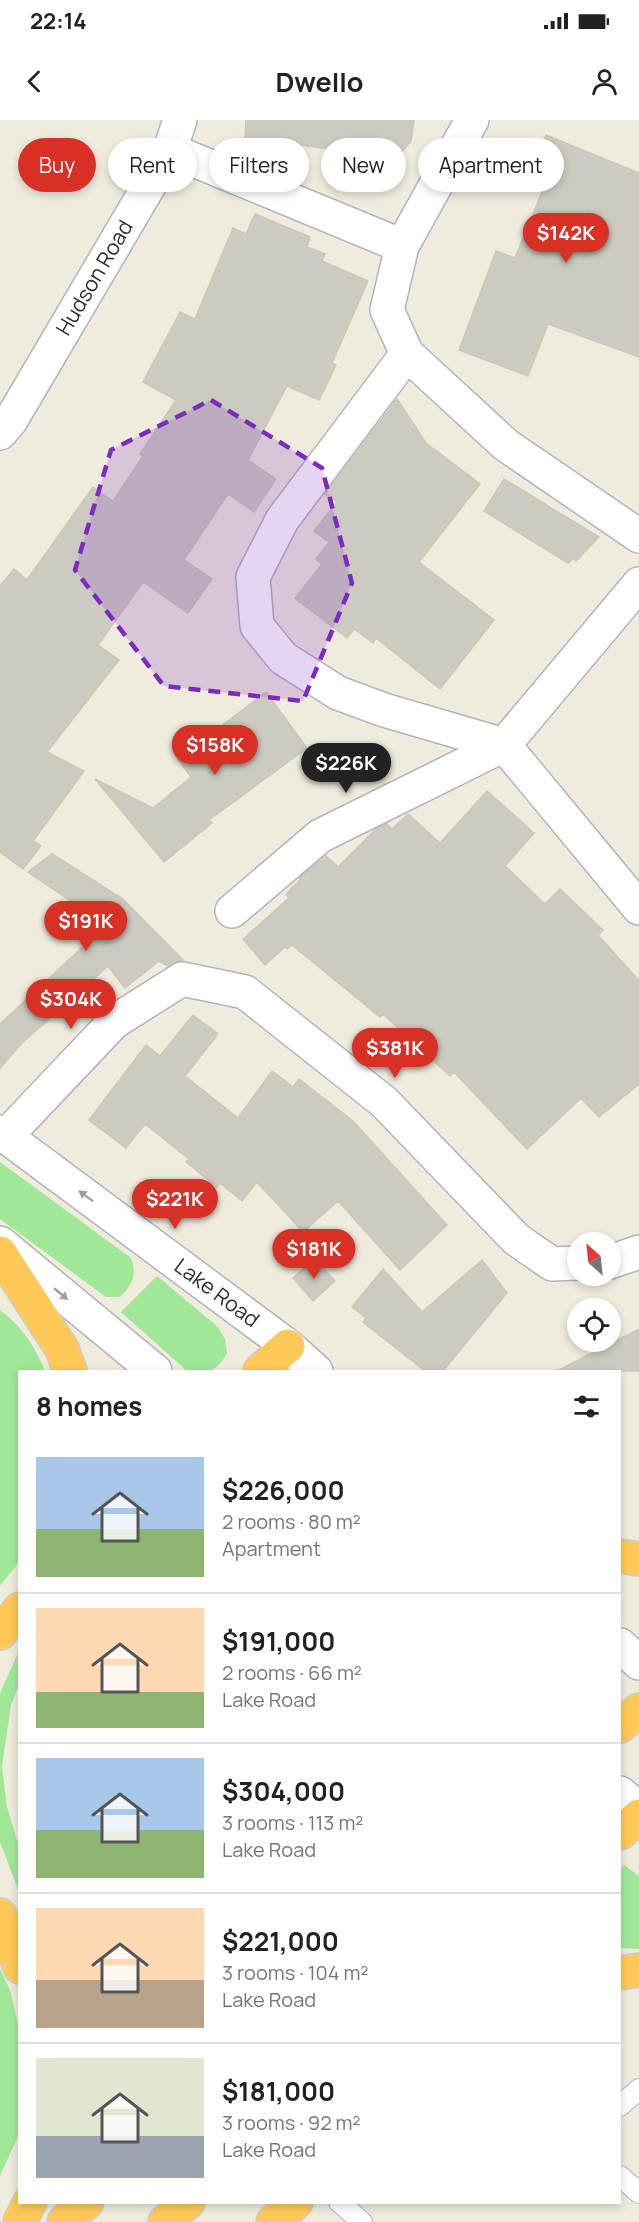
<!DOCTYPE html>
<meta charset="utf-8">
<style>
:root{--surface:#fff;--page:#f2f2f2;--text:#222;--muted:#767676;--line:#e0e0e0;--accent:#d93025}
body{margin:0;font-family:Manrope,sans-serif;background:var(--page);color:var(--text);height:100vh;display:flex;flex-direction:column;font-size:22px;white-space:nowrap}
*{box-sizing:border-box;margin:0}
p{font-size:20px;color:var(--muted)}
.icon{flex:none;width:33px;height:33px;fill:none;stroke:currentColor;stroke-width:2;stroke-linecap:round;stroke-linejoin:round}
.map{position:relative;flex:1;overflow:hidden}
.drawer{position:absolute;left:18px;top:1250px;width:603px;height:834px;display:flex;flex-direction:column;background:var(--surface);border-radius:0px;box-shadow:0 3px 9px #0003}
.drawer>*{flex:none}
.banner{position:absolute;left:18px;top:18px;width:603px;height:54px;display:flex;gap:12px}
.needle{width:39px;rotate:333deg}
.controls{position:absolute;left:567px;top:1112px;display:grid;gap:12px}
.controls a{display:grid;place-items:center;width:54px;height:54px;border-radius:50%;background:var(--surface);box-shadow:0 3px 9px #0003;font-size:30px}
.price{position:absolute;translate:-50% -51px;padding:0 14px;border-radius:21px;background:var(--accent);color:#fff;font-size:20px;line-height:39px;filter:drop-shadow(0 2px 3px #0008)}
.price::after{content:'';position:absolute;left:50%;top:36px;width:18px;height:14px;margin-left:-9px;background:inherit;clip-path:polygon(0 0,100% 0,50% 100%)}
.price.current{background:#222;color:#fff}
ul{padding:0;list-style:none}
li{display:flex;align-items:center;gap:18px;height:150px;padding:0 18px}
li+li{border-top:2px solid var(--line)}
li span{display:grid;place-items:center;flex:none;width:168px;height:120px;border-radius:0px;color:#555}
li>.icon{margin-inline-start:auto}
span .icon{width:72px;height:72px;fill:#fffc;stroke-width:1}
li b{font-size:26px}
h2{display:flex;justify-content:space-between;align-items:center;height:72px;padding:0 18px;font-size:26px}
.pill{padding:0 21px;border-radius:27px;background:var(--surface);box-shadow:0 3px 9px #0003;font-size:21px;line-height:54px}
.pill.current{background:var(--accent);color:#fff}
.status{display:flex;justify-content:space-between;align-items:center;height:42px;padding:0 30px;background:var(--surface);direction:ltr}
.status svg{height:16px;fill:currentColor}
header{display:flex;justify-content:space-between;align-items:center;height:78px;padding:0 18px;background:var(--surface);font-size:27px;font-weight:700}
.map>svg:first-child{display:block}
.green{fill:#a0e898}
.building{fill:#cdcbc1;stroke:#cbc8b8;stroke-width:1.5}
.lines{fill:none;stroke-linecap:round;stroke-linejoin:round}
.lane-casing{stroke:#b3b2c1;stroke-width:22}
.street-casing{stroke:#b3b2c1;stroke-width:36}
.secondary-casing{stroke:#b3b2c1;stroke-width:36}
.highway-casing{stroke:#cdcdcd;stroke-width:36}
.lane{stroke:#fff;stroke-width:20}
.street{stroke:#fff;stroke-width:33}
.secondary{stroke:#fff;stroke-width:33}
.highway{stroke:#ffc959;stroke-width:33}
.oneway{fill:#a0a0a0}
.marked{fill:#7b2cbf;fill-opacity:0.2;stroke:#7b2cbf;stroke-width:4.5;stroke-dasharray:12 8;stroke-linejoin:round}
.labels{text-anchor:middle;stroke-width:4.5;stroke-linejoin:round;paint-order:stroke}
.street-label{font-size:21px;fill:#2d2d2d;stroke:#fff}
</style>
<div class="status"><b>22:14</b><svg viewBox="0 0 49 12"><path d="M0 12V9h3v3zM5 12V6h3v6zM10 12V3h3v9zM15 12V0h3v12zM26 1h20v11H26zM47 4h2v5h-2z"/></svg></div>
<header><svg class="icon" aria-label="back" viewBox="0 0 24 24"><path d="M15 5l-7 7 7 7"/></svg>Dwello<svg class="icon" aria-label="person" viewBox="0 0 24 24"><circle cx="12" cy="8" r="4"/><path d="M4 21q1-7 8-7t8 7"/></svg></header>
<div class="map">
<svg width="639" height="2102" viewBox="0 0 639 2102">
<rect width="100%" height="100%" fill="#efecde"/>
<path class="green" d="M0,1042L131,1138C137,1155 133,1164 120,1177H106L0,1099Z
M157,1156L218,1207L225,1219L227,1233C215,1254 210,1251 187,1251L121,1192Z
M0,1190C21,1205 36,1228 45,1251H20L19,1442L0,1466Z
M19,1531V1564L11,1585L2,1646L7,1687L19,1727V1772L0,1722V1573Z
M624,1745L639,1756V1829L620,1828V1750Z
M0,1849L10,1870L20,1914L19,2014L0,2056Z"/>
<path class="building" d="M246,0H414L411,21L396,39L245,17Z
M546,15L639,53V237L548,204L528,256L459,230L496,131L515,138L544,67L527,60Z
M255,94L310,117L307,127L325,134L322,141L368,161L332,243L336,245L319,280L287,266L248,340L276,359L254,392L228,374L184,440L212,459L188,493L143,462L98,525L119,540L47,632L84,651L33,721L41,726L23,749L0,732V466L14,449L27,460L93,367L113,381L143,336L140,334L176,280L143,262L180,192L195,199L233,108L246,114Z
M397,279L426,323L480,364L419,442L494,500L440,569L376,518L373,523L354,509L347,518L295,478L322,444L316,439L329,422L314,411L337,382L325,374Z
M504,359L599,417L576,441L574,438L568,443L484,391Z
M266,572L307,628L209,700L212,703L164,742L95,659L153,688L191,657L178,639Z
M487,671L534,713L505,746L545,784L560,769L603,810L598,815L639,861V964L599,997L581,978L527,1029L454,952L450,956L383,894L380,897L292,825L287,829L285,827L265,845L243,819L289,778L286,774L300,760L299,758L326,736L338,747L376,709L387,704L392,709L408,694L440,723Z
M52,734L123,779L183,840L167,846L159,841L125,868L108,846L20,925L0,948V904L106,805L28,752Z
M193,895L218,914L185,956L238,998L272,951L293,967L299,959L353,1001L447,1105L400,1150L338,1081L303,1112L257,1062L242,1081L220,1063L217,1067L186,1042L189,1039L145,1004L126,1028L89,1000L146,925L160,936Z
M315,1139L335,1161L313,1181L293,1158Z
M482,1140L507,1173L443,1251H425L363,1202L366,1198L352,1187L383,1149L422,1192Z
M639,1209V1251H557Z"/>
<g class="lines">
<g class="lane-casing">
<path id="lane" d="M620,1986L639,1969
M620,2056L639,2073
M339,2082L362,2102"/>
</g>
<g class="street-casing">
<path id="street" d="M472,0L402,126L387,190L407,234L506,325L639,416
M170,30L402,126
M407,234L282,400L253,457L257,506L283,538L338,573L384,590L504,625L639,788
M232,791L320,716L504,625L639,464
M6,1016L114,902L182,859L245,872L384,982L516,1119L552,1144L578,1143
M610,1142L639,1132"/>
</g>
<g class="secondary-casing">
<g id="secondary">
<path id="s1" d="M0,313L11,300L170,30L180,0"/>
<path id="s2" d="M0,1012L288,1226L316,1251"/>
<path d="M0,1123L155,1251"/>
<path d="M620,1525L639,1543"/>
<path d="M620,1673L639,1690"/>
</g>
</g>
<g class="highway-casing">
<path id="highway" d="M0,1133L62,1229L70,1251
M260,1251L288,1226
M620,1436L639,1439
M0,1513L20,1489
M620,1606L639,1590
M620,1713L639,1696
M0,1795L20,1847
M620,1853L639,1850
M20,2102L30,2082
M64,2102L87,2082
M165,2102L188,2082
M273,2102L296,2082"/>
</g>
<use href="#lane" class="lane"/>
<use href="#street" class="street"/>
<use href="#secondary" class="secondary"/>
<use href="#highway" class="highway"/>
</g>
<defs><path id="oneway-solid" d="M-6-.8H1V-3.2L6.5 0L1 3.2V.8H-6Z" transform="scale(1.5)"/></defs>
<g class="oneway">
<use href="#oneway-solid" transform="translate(86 1076) rotate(-143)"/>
<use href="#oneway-solid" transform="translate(61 1174) rotate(40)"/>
</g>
<path class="marked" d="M211,280L322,348L352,463L303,581L164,566L75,450L111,330Z"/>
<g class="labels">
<g class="street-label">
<text dy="7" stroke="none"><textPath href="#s1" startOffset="182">Hudson Road</textPath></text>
<text dy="7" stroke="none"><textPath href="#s2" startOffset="270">Lake Road</textPath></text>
</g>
</g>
</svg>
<div class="controls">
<a><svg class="needle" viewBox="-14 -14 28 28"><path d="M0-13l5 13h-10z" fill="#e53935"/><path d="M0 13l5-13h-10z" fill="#767676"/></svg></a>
<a><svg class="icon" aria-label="locate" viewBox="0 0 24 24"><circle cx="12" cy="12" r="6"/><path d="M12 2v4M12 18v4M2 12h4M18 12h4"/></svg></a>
</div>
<b class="price" style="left:566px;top:144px">$142K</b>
<b class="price" style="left:215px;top:656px">$158K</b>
<b class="price current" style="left:346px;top:674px">$226K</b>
<b class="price" style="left:86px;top:832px">$191K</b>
<b class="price" style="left:71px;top:910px">$304K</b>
<b class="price" style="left:395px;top:959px">$381K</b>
<b class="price" style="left:175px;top:1110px">$221K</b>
<b class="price" style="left:314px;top:1160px">$181K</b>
<div class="banner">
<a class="pill current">Buy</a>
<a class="pill">Rent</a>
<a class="pill">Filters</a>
<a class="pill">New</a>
<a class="pill">Apartment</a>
</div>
<section class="drawer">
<h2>8 homes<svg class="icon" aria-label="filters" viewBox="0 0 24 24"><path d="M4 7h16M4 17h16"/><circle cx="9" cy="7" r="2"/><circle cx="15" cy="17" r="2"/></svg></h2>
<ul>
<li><span style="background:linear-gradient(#a9c7e8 60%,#8fb573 0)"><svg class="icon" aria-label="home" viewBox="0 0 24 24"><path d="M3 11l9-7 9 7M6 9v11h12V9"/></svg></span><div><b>$226,000</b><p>2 rooms · 80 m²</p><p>Apartment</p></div></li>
<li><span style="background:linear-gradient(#ffd9b3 70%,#8fb573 0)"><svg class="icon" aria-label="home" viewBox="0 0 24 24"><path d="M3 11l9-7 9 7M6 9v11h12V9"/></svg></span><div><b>$191,000</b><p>2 rooms · 66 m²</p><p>Lake Road</p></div></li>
<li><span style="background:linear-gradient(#a9c7e8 60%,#8fb573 0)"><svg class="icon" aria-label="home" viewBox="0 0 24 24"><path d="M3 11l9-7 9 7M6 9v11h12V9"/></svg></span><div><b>$304,000</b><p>3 rooms · 113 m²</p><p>Lake Road</p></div></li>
<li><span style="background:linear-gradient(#ffd9b3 60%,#b9a48a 0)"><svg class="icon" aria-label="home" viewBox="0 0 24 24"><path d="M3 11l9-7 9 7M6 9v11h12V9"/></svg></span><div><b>$221,000</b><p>3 rooms · 104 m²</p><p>Lake Road</p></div></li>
<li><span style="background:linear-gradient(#dfe7d0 65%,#9aa5b1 0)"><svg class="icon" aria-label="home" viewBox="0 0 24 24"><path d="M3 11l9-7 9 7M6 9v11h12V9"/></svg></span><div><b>$181,000</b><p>3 rooms · 92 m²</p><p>Lake Road</p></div></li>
</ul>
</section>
</div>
